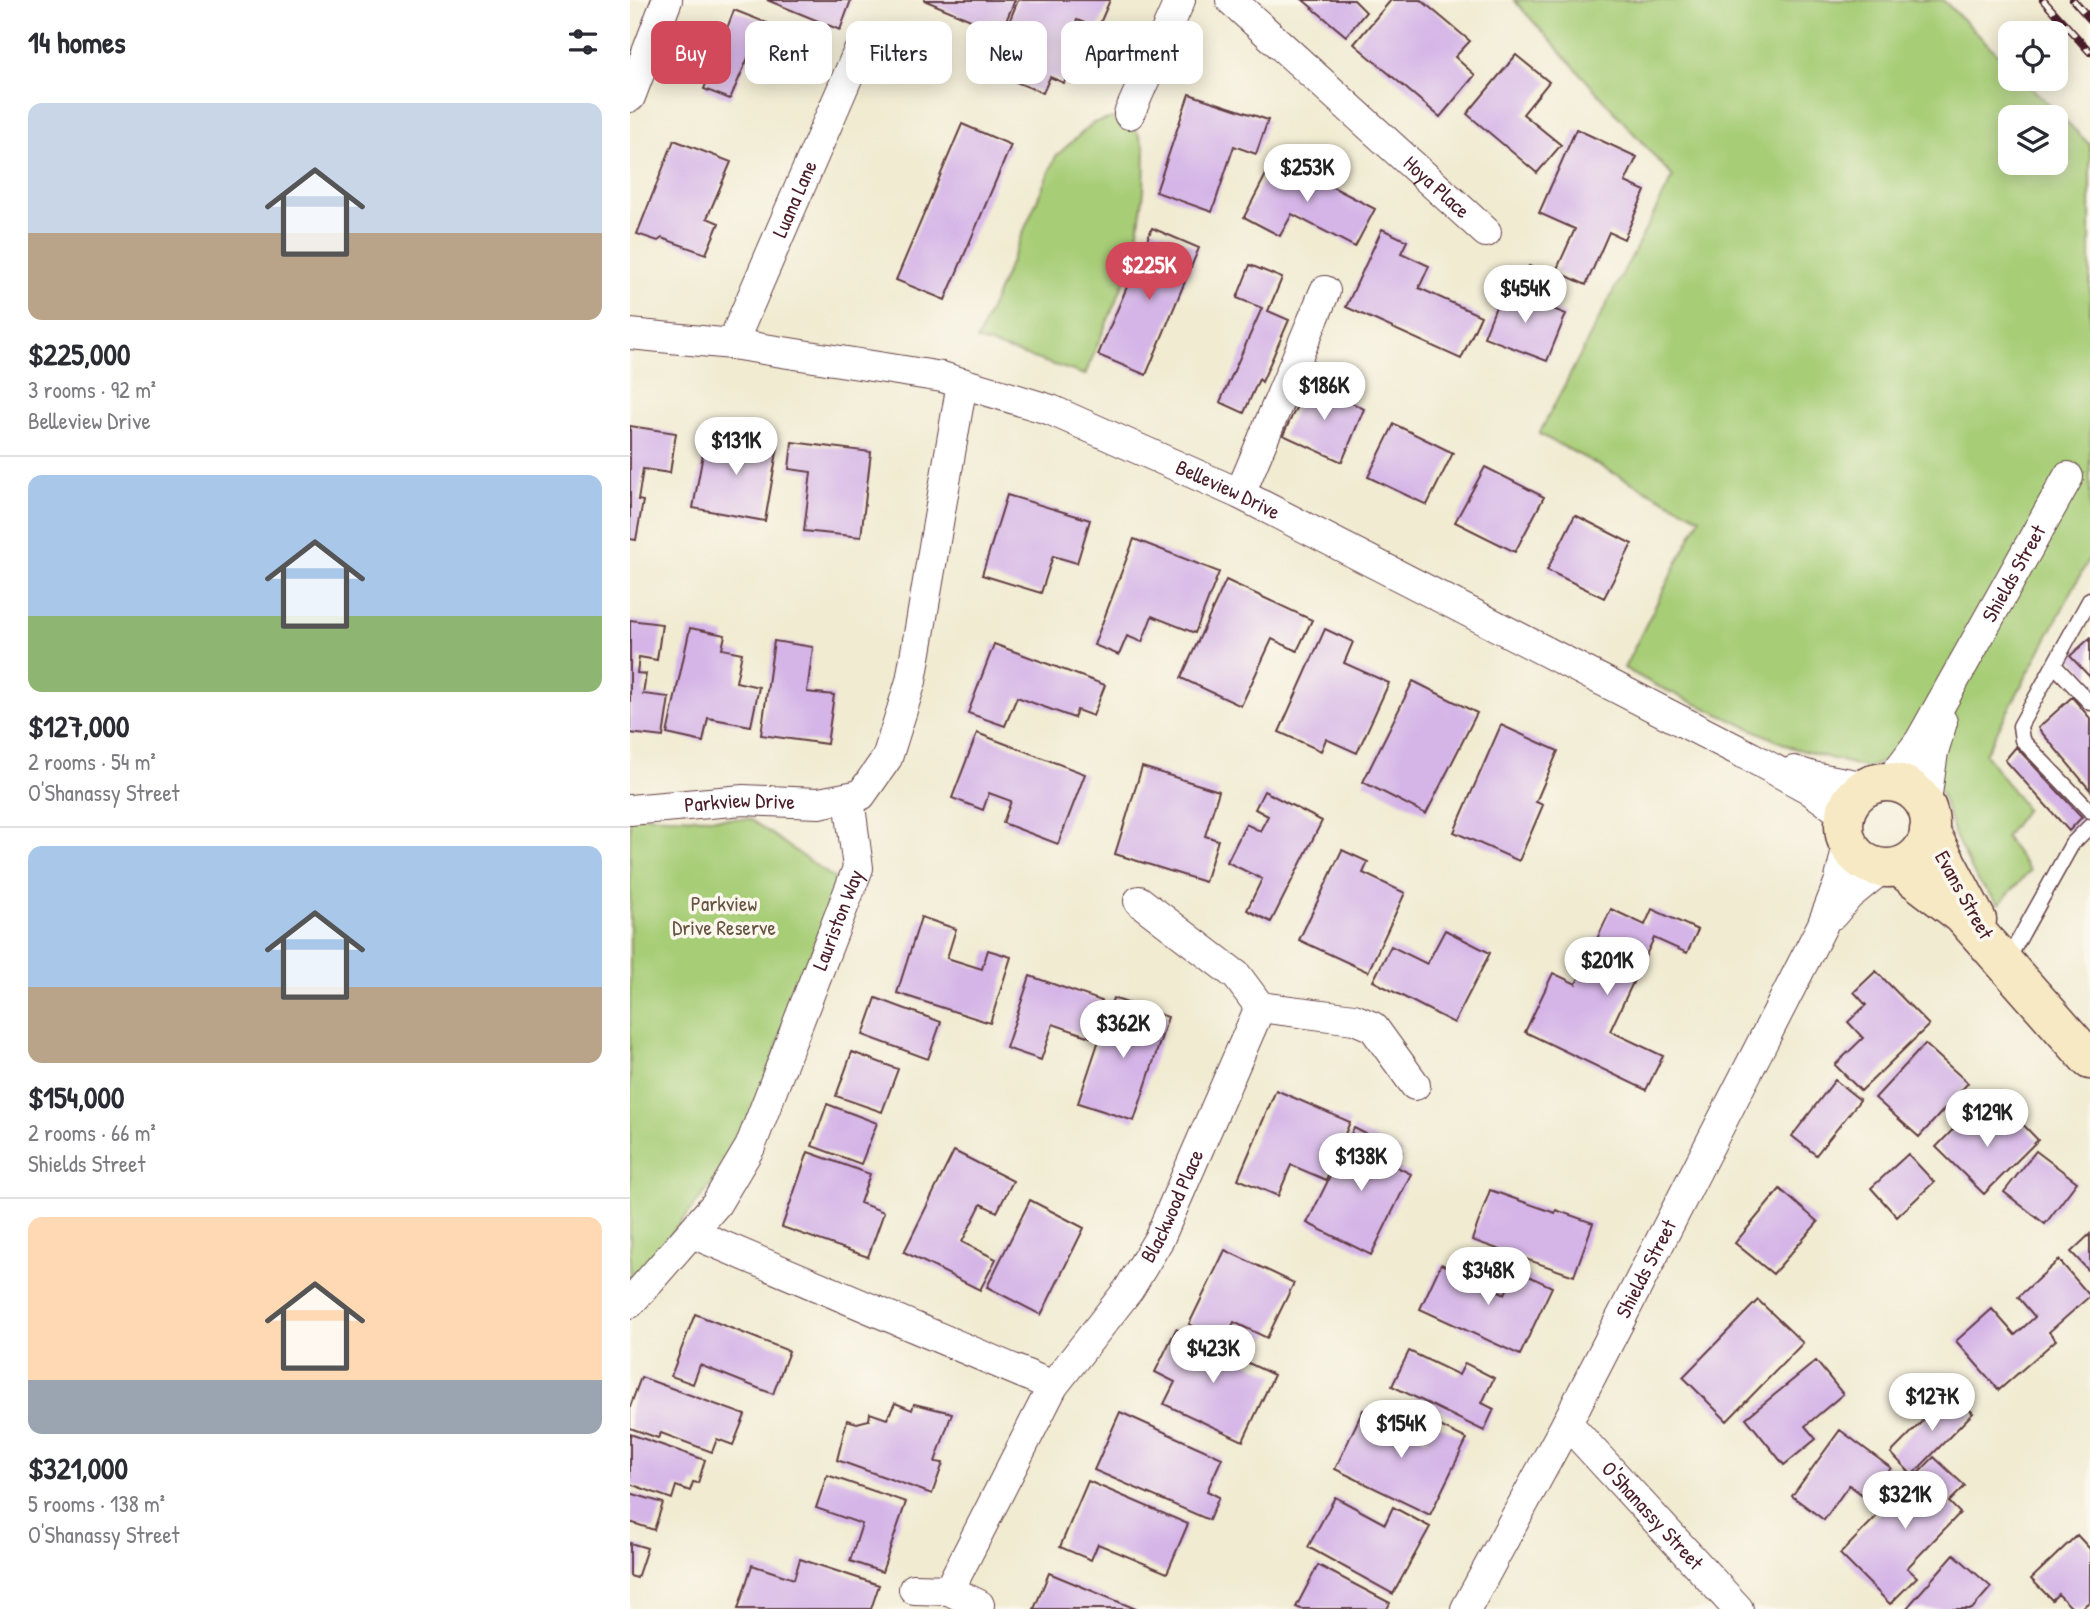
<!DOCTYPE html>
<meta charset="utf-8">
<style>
:root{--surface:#fff;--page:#f2f2f3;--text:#2b2b33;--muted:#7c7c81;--line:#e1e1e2;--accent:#d1495b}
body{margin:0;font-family:"Patrick Hand",sans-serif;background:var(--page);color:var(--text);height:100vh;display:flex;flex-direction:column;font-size:26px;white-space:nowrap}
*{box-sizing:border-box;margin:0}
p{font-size:23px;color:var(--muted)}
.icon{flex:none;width:38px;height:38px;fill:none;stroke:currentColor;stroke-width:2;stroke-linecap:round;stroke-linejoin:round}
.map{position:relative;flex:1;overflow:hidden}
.details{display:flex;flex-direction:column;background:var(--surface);width:630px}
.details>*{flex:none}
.banner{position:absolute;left:21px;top:21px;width:665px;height:63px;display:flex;gap:14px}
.buttons{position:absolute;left:1368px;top:21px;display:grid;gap:14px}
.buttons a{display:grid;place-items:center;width:70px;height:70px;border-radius:14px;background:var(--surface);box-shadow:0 4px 18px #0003;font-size:35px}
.price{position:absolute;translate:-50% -60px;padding:0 16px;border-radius:24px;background:#fff;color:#222;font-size:23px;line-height:46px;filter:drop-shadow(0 2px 4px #0008)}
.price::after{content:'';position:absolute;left:50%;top:42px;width:21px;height:16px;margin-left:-10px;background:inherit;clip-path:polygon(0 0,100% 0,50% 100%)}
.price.current{background:var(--accent);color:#fff}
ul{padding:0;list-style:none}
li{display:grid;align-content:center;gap:14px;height:371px;padding:0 28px}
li+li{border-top:2px solid var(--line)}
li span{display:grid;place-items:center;height:217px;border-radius:14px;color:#555}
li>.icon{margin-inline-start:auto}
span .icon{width:126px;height:126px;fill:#fffc;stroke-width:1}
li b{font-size:30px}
h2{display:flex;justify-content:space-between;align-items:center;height:84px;padding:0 28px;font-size:30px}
.chip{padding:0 24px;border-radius:14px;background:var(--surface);box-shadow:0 4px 18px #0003;font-size:24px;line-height:63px}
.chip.current{background:var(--accent);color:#fff}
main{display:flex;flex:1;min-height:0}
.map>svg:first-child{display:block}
.green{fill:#a7cd77;stroke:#787651;stroke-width:2;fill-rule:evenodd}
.building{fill:#d5b5e7}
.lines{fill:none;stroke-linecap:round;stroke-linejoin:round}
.lane-casing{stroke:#633e44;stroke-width:17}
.street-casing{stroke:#633e44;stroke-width:32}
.secondary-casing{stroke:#633e44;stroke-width:41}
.lane{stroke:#fff;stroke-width:14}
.street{stroke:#fff;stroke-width:30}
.secondary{stroke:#f7e9c3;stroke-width:38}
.rail-casing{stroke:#4a1f2b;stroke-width:8}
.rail{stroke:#fbf7ec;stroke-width:5;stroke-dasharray:16;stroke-linecap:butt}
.labels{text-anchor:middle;stroke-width:7;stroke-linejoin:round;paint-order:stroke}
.street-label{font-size:21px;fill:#4a1f2b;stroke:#fbf7ec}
.park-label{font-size:21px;fill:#665342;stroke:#fbf7ec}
</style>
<main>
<section class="details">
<h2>14 homes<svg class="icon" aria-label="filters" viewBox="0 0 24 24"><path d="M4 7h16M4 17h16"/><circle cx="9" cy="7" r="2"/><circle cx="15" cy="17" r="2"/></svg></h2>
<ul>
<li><span style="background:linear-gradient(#c9d6e8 60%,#b9a48a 0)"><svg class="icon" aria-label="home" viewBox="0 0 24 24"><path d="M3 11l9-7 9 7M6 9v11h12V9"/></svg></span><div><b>$225,000</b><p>3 rooms · 92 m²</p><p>Belleview Drive</p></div></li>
<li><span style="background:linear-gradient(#a9c7e8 65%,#8fb573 0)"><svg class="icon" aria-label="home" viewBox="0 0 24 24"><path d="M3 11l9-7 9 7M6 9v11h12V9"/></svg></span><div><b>$127,000</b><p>2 rooms · 54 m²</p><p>O'Shanassy Street</p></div></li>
<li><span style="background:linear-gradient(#a9c7e8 65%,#b9a48a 0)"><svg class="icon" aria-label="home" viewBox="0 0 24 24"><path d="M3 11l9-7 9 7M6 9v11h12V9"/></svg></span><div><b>$154,000</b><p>2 rooms · 66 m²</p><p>Shields Street</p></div></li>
<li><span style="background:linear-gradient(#ffd9b3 75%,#9aa5b1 0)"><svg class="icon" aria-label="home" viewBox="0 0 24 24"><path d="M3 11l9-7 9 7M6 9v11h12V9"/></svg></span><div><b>$321,000</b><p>5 rooms · 138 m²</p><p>O'Shanassy Street</p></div></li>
</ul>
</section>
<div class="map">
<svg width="1460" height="1609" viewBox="0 0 1460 1609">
<rect width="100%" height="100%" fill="#fbf7ec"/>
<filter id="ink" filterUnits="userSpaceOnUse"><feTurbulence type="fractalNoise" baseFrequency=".0143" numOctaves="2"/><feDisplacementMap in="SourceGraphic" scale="14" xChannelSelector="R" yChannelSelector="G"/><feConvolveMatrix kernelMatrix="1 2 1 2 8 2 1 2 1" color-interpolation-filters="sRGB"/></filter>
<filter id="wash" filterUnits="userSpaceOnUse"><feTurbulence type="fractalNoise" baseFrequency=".00686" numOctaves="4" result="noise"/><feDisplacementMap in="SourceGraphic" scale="28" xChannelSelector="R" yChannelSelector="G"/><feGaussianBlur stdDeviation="1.57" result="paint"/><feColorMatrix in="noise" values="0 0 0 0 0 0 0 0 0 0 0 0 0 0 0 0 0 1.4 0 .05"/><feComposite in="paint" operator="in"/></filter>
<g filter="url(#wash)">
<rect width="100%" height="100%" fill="#f1ebd2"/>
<path class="green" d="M884,0H1313L1381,67V79H1393L1460,145V557L1355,754L1396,809L1375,837L1400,871L1369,904L1347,880L1325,836L1311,792L1283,770L1257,760L1237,768L1163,748L1025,685L994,668L1070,518L909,434L1043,177ZM1381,117H1426V163H1381Z
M499,114L515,149L514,191L504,258L455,375L347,340L426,156L463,123Z
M0,816L120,819L208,881L108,1152L0,1285Z"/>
<g id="blocks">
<path class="building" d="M137,0H221L210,30Z
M294,0H385L371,33Z
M388,0H480L468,28L447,20L440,36L452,41L434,83L420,77L413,93L359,71Z
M673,0H724L736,12L716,36Z
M761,0H791L840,41L825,57L845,75L810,117L724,44Z
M104,10L185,42L173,72L121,51L100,99L74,89Z
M886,55L919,82L893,114L931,145L907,173L837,114Z
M559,94L638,120L626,154L604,146L582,212L526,192Z
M332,124L381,145L315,300L266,280Z
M946,129L1007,157L995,182L1015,191L994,239L979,232L956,285L926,271L945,229L909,213Z
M44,140L101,162L77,218L89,223L76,254L32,238L28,241L7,234Z
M645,157L745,209L725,247L662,214L650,236L614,217Z
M522,228L569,248L516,375L468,355Z
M752,229L777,241L771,253L799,266L789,288L851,316L831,359L716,307Z
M620,265L652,278L638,311L659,320L632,382L629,379L614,413L590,402L632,308L607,298Z
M899,266L930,280L920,302L889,288Z
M873,289L936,314L917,361L854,337Z
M679,381L734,409L712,462L653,435Z
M764,424L823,453L797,505L738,477Z
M0,426L46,433L40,473L13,469L8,500L13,501L6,540L0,539Z
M77,433L148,446L135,521L63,508Z
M162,442L241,452L231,537L174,531L181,472L159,469Z
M855,467L914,497L885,552L825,522Z
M377,495L460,520L447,563L423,556L411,593L352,575Z
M945,515L1002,544L974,598L917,570Z
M504,539L589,572L565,633L522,616L512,642L497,636L489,655L464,645Z
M596,580L682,620L667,651L642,639L611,706L551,678Z
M0,620L32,624L27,660L9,657L7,673L16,674L13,694L39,697L33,737L0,733Z
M60,628L95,635L92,649L112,653L106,682L129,687L121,726L78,718L73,742L37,734Z
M695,629L723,642L714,663L759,683L727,753L696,739L691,751L649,732Z
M1460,638V677L1440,656Z
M144,641L183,647L177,692L204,695L197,744L131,735Z
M364,644L475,685L463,716L447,710L444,718L387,697L375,726L338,713Z
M783,681L847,713L796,814L733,782Z
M1442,697L1460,718V790L1408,728Z
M871,725L928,751L906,802L913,805L889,861L824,832Z
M347,733L455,774L428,844L373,823L381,801L359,793L353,810L322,798Z
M1386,747L1452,817L1439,831L1375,760Z
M512,767L589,791L575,836L588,840L575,882L485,854Z
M634,791L692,821L641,922L617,910L632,879L597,862L616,824L630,831L638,816L625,809Z
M712,850L738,862L733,873L775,893L738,972L669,940Z
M981,909L1015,925L1022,909L1068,930L1057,953L1024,938L980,1031L1033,1056L1016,1090L895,1032L923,973L946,984Z
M291,917L326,929L317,958L352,969L358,950L381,957L360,1023L267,993Z
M815,930L860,953L824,1023L743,981L761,946L797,964Z
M1246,971L1299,1025L1231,1091L1205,1065L1233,1038L1218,1022L1236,1005L1224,992Z
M400,976L472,1001L460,1037L423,1024L411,1060L376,1048Z
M246,998L311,1022L298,1059L233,1035Z
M483,998L538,1017L504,1121L448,1103Z
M1295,1044L1338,1083L1289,1137L1245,1098Z
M222,1052L268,1069L252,1112L206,1096Z
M1205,1080L1230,1100L1186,1155L1162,1136Z
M646,1090L720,1122L696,1180L661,1165L648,1196L608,1179Z
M197,1104L247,1123L231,1164L182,1146Z
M1380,1111L1408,1140L1354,1194L1306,1147L1339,1113L1359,1133Z
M724,1128L772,1152L765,1166L781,1174L741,1255L677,1223Z
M324,1151L383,1181L367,1212L351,1204L332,1242L366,1259L350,1290L274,1252Z
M1406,1151L1447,1182L1415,1224L1374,1192Z
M178,1152L240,1174L230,1203L254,1212L238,1257L152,1227Z
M1278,1154L1304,1182L1267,1217L1241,1188Z
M1150,1189L1188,1222L1143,1274L1105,1243Z
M860,1190L925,1213L926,1210L963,1223L944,1276L842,1240Z
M400,1200L454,1228L411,1315L357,1287Z
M1460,1234V1272L1441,1252Z
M595,1250L664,1283L637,1338L604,1322L594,1342L559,1324Z
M1429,1260L1460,1296L1419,1332L1426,1340L1369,1390L1326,1341L1362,1309L1385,1335L1405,1317L1388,1297Z
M811,1264L875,1294L886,1270L922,1287L890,1355L790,1309Z
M1128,1300L1173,1343L1097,1421L1053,1377Z
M65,1314L159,1351L143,1394L70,1365L63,1384L41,1376Z
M546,1329L644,1375L613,1441L534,1404L545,1382L525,1372Z
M779,1351L829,1375L835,1363L864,1378L852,1403L864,1409L854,1431L762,1386Z
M1186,1361L1213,1394L1175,1426L1186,1439L1154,1465L1116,1418Z
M11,1377L115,1415L103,1445L87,1439L82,1452L31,1433L28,1438L0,1428V1407Z
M1321,1392L1343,1413L1282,1475L1261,1453Z
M265,1403L282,1410L284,1404L322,1413L305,1462L313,1463L302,1494L207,1460L217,1420L227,1423L239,1420L240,1413L257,1419Z
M733,1410L796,1440L804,1423L837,1439L800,1515L705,1469Z
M490,1412L592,1458L577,1491L589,1497L579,1520L464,1470Z
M1210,1430L1261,1468L1238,1499L1219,1485L1194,1520L1162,1496Z
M0,1434L75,1460L68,1483L63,1482L60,1491L46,1486L42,1499L0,1484Z
M1304,1457L1335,1486L1319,1502L1330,1513L1277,1568L1287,1577L1260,1604L1210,1554Z
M197,1475L276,1502L252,1572L220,1561L232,1524L186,1508Z
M458,1481L558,1524L537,1573L468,1544L461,1560L430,1547Z
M0,1493L33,1503L24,1530L0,1522Z
M705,1497L755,1524L763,1507L800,1527L763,1594L678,1547Z
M1447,1535L1460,1549V1601L1451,1609H1443L1428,1594L1422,1600L1401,1579Z
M0,1543L17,1548L7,1578L0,1576Z
M1324,1554L1361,1587L1342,1609H1276Z
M170,1559L249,1585L241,1609H108L122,1565L164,1579Z
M688,1565L760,1603L757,1609H671L666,1607Z
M419,1573L506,1609H404Z"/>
</g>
</g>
<g filter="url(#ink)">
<use href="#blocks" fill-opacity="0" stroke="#633e44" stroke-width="2"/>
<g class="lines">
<g class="lane-casing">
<path id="lane" d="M1460,599L1390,726L1392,740L1460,811
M1424,665L1460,703
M1377,961L1442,844L1460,826"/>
</g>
<g class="street-casing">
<g id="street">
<path id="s1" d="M601,0L856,232"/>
<path d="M0,97L37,0"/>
<path d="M499,114L550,0"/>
<path id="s2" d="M0,334L102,344L312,377L421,410L610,494L1121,757L1178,788L1214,814"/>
<path id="s3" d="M102,344L227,55"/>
<path d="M610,494L695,291"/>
<path d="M1164,771L1183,777L1237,787"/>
<path id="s4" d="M1260,781L1290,741L1438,477"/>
<path d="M1295,808L1303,752L1312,722"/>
<path id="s5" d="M0,810L113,800L189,803L231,795L257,758L281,681L332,383"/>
<path d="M509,901L607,976L630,1007L724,1019L743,1027L785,1085"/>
<path d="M1203,914L1219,895L1251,869"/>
<path d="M62,1233L423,1386"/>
<path id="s6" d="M0,1303L86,1204L120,1147L228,868L219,798"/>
<path id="s7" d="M937,1423L1108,1609"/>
<path d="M284,1589L319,1590L349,1605"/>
<path id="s8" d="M319,1590L423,1386L499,1289L529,1239L630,1007"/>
<path id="s9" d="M836,1609L937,1423L1192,926L1209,883L1218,845"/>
</g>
</g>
<g class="secondary-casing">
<path id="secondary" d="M1214 825a43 43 0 1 1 86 0a43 43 0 1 1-86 0Z
M1299,830L1347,920
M1269,867L1332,915L1460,1060"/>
</g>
<use href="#lane" class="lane"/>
<use href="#street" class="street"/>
<use href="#secondary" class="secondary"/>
<g class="rail-casing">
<path id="rail" d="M1413,0L1460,52
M1443,0L1460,19"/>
</g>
<use href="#rail" class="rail"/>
</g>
</g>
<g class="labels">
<g class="street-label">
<text dy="7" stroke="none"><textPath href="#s1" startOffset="278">Hoya Place</textPath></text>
<text dy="7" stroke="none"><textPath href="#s3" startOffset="158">Luana Lane</textPath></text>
<text dy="7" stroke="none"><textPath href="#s2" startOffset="623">Belleview Drive</textPath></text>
<text dy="7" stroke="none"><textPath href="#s4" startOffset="242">Shields Street</textPath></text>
<text dy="7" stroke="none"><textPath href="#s5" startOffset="110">Parkview Drive</textPath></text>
<text transform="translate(1334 895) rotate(61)" y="7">Evans Street</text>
<text dy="7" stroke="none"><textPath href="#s6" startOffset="441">Lauriston Way</textPath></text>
<text dy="7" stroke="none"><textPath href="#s8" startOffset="446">Blackwood Place</textPath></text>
<text dy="7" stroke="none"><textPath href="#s9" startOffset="385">Shields Street</textPath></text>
<text dy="7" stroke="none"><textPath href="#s7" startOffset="126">O'Shanassy Street</textPath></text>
</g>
<g class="park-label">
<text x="94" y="911">Parkview<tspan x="94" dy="24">Drive Reserve</tspan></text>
</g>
</g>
</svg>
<div class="buttons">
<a><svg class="icon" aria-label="locate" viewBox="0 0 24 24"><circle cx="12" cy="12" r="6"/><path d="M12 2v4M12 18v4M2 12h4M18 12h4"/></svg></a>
<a><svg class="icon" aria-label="layers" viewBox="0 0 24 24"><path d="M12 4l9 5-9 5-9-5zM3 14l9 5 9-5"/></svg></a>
</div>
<b class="price" style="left:677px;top:204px">$253K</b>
<b class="price current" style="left:519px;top:302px">$225K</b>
<b class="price" style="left:895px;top:325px">$454K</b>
<b class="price" style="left:694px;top:422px">$186K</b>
<b class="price" style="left:106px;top:477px">$131K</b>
<b class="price" style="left:977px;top:997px">$201K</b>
<b class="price" style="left:493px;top:1060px">$362K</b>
<b class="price" style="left:1357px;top:1149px">$129K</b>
<b class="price" style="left:731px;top:1193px">$138K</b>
<b class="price" style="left:858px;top:1307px">$348K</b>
<b class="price" style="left:583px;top:1385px">$423K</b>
<b class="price" style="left:1302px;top:1433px">$127K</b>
<b class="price" style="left:771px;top:1460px">$154K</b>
<b class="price" style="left:1275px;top:1531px">$321K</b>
<div class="banner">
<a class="chip current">Buy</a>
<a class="chip">Rent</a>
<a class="chip">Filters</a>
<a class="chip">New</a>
<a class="chip">Apartment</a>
</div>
</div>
</main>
